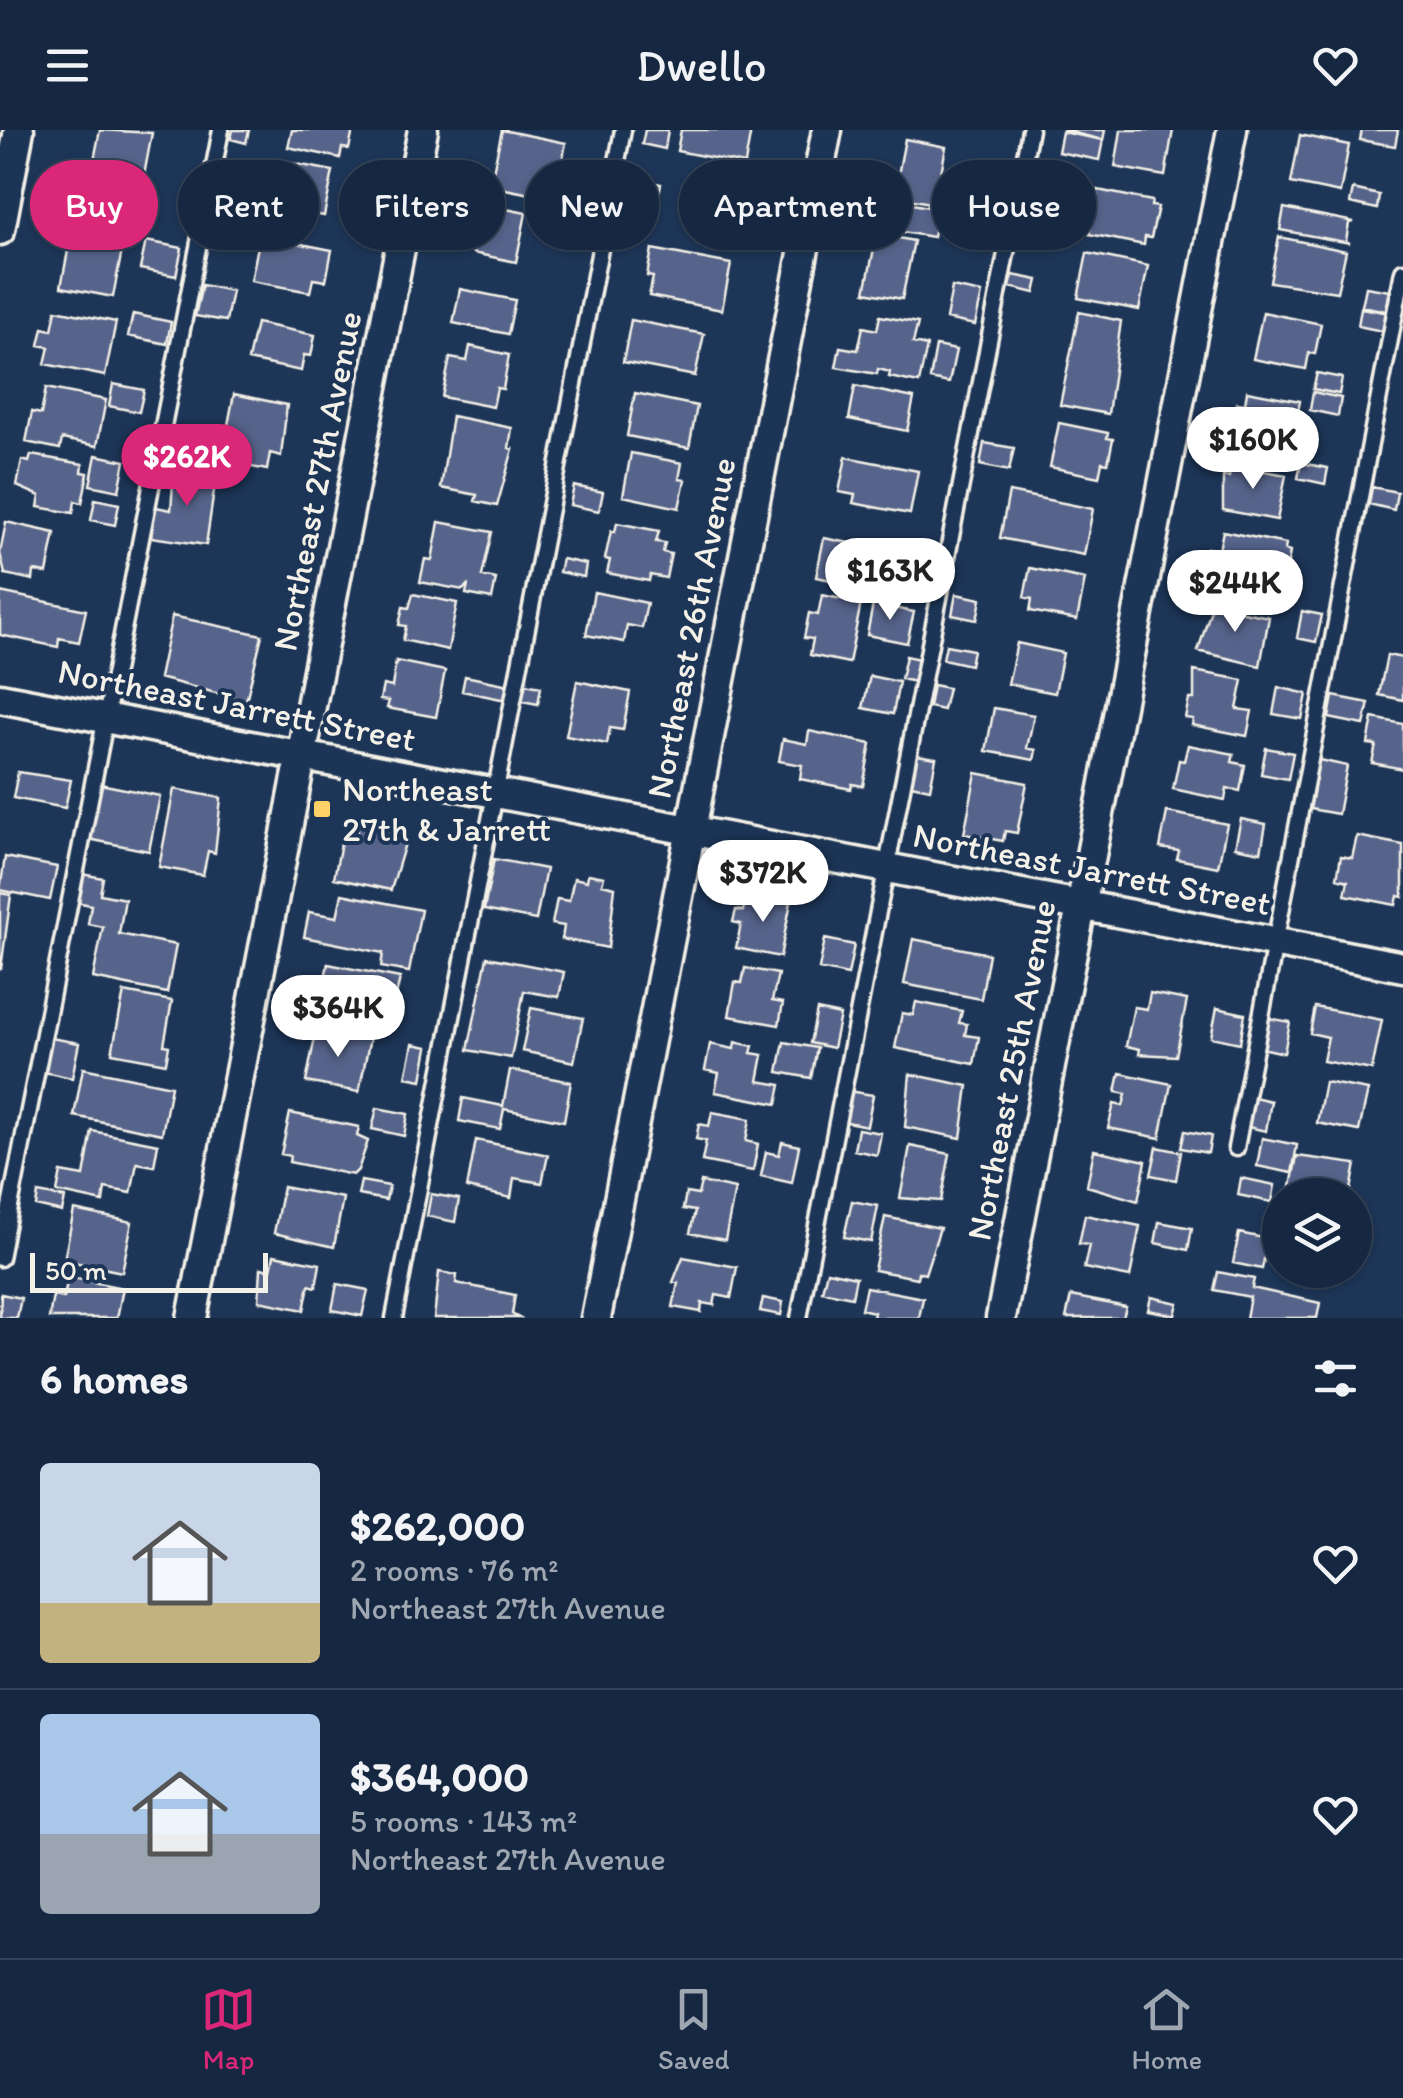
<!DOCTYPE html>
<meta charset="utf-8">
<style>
:root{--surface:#162841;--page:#23344c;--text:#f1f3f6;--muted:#9ea6b1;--line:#35445a;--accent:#db2777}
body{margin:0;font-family:Itim,sans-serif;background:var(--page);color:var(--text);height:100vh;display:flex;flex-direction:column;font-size:38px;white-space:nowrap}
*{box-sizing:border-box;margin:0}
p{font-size:32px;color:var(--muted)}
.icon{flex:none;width:55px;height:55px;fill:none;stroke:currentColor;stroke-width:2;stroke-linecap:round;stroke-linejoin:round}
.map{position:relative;height:1188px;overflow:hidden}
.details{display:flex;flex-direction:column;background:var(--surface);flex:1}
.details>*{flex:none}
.banner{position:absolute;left:30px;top:30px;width:1345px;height:90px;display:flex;gap:20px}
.buttons{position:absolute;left:1262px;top:1048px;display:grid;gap:20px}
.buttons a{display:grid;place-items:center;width:110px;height:110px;border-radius:50%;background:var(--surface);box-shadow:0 2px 8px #0004,0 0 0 2px var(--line);font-size:50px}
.scale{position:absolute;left:30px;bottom:25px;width:238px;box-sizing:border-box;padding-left:10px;border:5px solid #f4f1e8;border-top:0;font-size:28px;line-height:35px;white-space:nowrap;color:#f4f1e8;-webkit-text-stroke:8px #1d3557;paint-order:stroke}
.price{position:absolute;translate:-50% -85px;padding:0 22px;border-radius:35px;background:#fff;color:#222;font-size:32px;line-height:65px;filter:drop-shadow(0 2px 5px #0008)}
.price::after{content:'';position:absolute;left:50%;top:60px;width:30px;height:22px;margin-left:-15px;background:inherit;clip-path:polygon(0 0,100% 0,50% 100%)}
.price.current{background:var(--accent);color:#fff}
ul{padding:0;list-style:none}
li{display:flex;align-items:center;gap:30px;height:250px;padding:0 40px}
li+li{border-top:2px solid var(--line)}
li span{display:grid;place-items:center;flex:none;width:280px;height:200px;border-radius:10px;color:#555}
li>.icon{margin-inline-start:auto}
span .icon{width:120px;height:120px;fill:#fffc;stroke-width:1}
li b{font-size:42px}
h2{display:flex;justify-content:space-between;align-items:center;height:120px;padding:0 40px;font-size:42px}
.chip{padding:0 35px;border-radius:45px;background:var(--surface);box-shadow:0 2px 8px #0004,0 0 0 2px var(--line);font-size:35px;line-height:90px}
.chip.current{background:var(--accent);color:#fff}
header{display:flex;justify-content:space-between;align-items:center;height:130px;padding:0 40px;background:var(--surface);font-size:45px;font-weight:600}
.tabs{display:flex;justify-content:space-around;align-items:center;height:140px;border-top:2px solid var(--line);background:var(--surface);font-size:28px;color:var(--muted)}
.tabs a{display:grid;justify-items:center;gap:5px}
.tabs .current{color:var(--accent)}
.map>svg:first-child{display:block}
.building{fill:#57638a;stroke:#f4f1e8;stroke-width:2.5}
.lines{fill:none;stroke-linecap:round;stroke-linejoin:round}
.lane-casing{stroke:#f4f1e8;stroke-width:21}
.street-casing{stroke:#f4f1e8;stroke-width:35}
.lane{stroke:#1d3557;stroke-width:14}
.street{stroke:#1d3557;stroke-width:28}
.poi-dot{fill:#ffd166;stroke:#1d3557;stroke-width:4}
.labels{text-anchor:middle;stroke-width:8;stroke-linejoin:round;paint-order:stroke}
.street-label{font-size:35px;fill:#f4f1e8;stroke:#1d3557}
.poi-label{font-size:35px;fill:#f4f1e8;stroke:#1d3557;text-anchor:start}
</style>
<header><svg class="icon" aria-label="menu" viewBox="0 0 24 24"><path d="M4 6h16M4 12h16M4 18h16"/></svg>Dwello<svg class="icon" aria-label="heart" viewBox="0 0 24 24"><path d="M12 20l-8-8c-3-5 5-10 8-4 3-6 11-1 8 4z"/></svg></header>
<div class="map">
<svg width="1403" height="1188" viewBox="0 0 1403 1188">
<rect width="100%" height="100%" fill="#1d3557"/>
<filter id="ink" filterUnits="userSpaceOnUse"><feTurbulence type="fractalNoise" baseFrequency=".01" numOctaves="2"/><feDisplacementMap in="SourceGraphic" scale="20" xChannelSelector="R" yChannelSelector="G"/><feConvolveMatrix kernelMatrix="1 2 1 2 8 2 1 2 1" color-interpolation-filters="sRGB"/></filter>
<g filter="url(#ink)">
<path class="building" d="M100,0L152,3L142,56L131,54L129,63L150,67L143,99L91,88L97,56L112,59L114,50L91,45Z
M233,0H249L246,13L231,9Z
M292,0H353L349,19L342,18L340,28L288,17Z
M502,0L566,13L557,59L563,60L564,56L593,62L588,85L559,79L561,70L490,56Z
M645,0H668L665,19L642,14Z
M681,0H751L745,34L677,21Z
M1062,0H1105L1103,10Z
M1121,0H1173L1165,46L1115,37Z
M1362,0H1398L1395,16L1360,10Z
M1062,2L1103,10L1099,30L1058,22Z
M1300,5L1349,15L1340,63L1291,53Z
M905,9L946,17L935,74L894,66Z
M291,33L333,41L324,86L283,78Z
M634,49L661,54L653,92L626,86Z
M1353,59L1379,65L1377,79L1350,73Z
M1098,60L1152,71L1151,76L1158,77L1151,108L1145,107L1144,115L1089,104L1091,94L1070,89L1073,71L1095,75Z
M1035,67L1066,72L1062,93L1032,86Z
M908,73L938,79L933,107L902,102Z
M501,78L526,83L516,132L473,123L482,79L500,83Z
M1284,78L1354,92L1349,93L1346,111L1350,113L1280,100Z
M543,80L571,86L568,100L541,95Z
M71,105L123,115L113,167L61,157Z
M260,106L332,120L326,151L313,149L310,162L251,151Z
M888,106L914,111L902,169L865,162L875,114L886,116Z
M1279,107L1346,121L1337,162L1270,152Z
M146,111L182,118L176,146L140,139Z
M652,119L731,134L722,180L649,166L653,147L647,146Z
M1087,123L1148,136L1139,180L1078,168Z
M1013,145L1038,150L1035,163L1010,157Z
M202,155L232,161L226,191L195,186Z
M952,157L982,163L975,195L946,189Z
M1366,157L1390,161L1386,181L1362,176Z
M460,159L515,170L508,204L453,193Z
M1361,178L1390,183L1387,202L1358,196Z
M56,180L116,192L105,246L45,234L49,217L39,215L43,198L52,200Z
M1079,182L1121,191L1108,284L1060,275Z
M1263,182L1321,194L1315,224L1309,223L1306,239L1253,229Z
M133,184L171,192L167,214L128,206Z
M880,186L918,193L913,213L927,216L919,253L889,247L890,242L878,239L877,244L836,237L840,217L858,220L863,197L877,200Z
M631,190L704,204L695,246L623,232Z
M256,193L315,205L311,226L304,225L301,241L248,230Z
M470,216L509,225L503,259L497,258L493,277L442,267L450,228L467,231Z
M936,216L956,220L949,253L930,249Z
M1317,243L1342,248L1339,264L1313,259Z
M113,254L144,260L139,282L109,276Z
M855,256L914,268L907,301L849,289Z
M46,258L106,270L97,316L62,309L60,319L26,312L32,282L41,284Z
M1247,261L1300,271L1292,313L1239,302L1241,292L1233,290L1237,273L1245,274Z
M1313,262L1341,268L1338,286L1310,280Z
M635,263L697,276L689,318L627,306Z
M234,264L287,275L281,326L270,323L267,340L221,331Z
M452,286L512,298L509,318L513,319L497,376L475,371L477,365L441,358Z
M1059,293L1108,303L1107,308L1113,309L1108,333L1102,332L1099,347L1050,337Z
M984,313L1014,318L1009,341L980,335Z
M631,323L682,333L679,349L685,350L679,378L623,366Z
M31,325L83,334L82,342L88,343L82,373L75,371L73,383L38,377L40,366L17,356L22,330L29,332Z
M96,325L125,331L119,361L90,355Z
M846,327L918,341L910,384L853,373L855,365L839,362Z
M1301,333L1328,338L1325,354L1298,348Z
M1232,335L1286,345L1277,390L1223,380V346L1229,347Z
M174,339L216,347L206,415L151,407L156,377L171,380Z
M574,356L603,362L599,381L570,375Z
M1372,357L1397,362L1394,380L1369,374Z
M1009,362L1093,379L1084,425L1000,408Z
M95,369L119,374L115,395L91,390Z
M6,392L55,403L47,443L34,441L33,450L5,444L0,423Z
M439,392L492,402L482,446L496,449L492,469L466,464L468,454L463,460L420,452L425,429L432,430Z
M617,393L659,401L656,412L665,413L663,422L671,424L666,448L650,445L649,451L607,443L610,430L605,429L611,401L615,402Z
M1223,401L1286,414L1285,420L1290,422L1287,438L1281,436L1276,463L1200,448L1207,418L1219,420Z
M824,408L885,420L877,459L816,447Z
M903,412L929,417L925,437L899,431Z
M562,429L586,434L584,447L559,442Z
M1030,438L1085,449L1077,490L1030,481L1032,469L1024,467Z
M0,462L86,480L79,512L59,508L58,517L0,505Z
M594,462L647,473L642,498L627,495L624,512L586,505Z
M413,464L457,473L448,520L403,510L406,496L399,495L403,477L409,478Z
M956,464L981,469L977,490L952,485Z
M822,465L861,473L849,533L810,525L813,509L804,508L809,483L818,485Z
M873,474L914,482L907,513L867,505Z
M1212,476L1269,487L1260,536L1198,521Z
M1302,481L1322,485L1316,512L1297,508Z
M172,486L262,505L246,571L159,548Z
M1017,513L1063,523L1055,563L1008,554Z
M946,515L973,520L970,535L943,529Z
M1387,525L1403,528V570L1379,565Z
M906,526L919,529L915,552L901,549Z
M396,531L445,541L436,587L387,578L389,571L380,570L383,555L392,557Z
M1194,541L1243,550L1237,579L1252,581L1247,606L1192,595L1193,589L1185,588L1189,569H1194Z
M465,546L509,555L506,570L462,561Z
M870,546L899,552L893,584L863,578Z
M577,551L630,562L623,600L610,598L607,614L566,606Z
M525,554L541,557L538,574L522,571Z
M933,555L948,558L943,580L929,577Z
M1278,557L1307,564L1302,589L1273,584Z
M1333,566L1369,573L1364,595L1329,588Z
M994,578L1034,585L1027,618L1036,620L1034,630L986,621Z
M1373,588L1403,594V639L1372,633L1376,615L1368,614Z
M809,601L871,614L863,656L852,654L851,659L800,649L802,635L779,631L783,609L807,614Z
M1188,615L1234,624L1232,632L1245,635L1240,661L1227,658L1225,670L1173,659L1179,630L1184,631Z
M1266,618L1293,623L1288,649L1261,644Z
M917,625L936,628L930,659L911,655Z
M1319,630L1347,636L1338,684L1310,679Z
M18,642L71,650L65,678L13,668Z
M976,643L1027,653L1017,703L1005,701L1003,711L964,704Z
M100,654L160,666L149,721L88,709Z
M174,659L221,668L215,723L208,721L203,745L159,737Z
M1167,682L1227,694L1218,737L1177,729L1179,721L1160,718Z
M360,687L402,695L399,709L406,710L391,760L334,748L343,703L356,706Z
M1241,689L1266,694L1261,722L1235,717Z
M1357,706L1403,715V767L1398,766L1396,775L1345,765L1348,751L1337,748L1341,726L1352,728Z
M5,727L57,737L50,770L0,760Z
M494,729L546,739L536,790L484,780Z
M82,744L103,748L100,764L125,769L119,804L176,815L167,863L93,848L103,797L88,794L91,775L76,772Z
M588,744L604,747L602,754L615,757L608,818L562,809L564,796L552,794L557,769L569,771L574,748L587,751Z
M0,763L11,765L1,839H0Z
M747,763L791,772L780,827L736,818L741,794L733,792L736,780L743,781Z
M342,764L421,780L409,842L381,837L383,823L304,807L309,782L337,787Z
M825,809L854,815L848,845L819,839Z
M913,809L989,824L981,869L904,854Z
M487,827L564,842L559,867L524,861L511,928L468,920Z
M328,834L400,848L390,894L318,880Z
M745,838L778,844L772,871L783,873L779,895L729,886L735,852L742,853Z
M124,862L172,871L164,915L169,916L166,933L112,923Z
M1150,863L1187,870L1176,926L1139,924L1140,919L1126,916L1134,877L1147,879Z
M916,872L962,881L959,893L967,894L965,905L979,907L974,934L895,918L902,883L913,885Z
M1315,877L1382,890L1372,940L1323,931L1328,907L1310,903Z
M531,878L583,888L574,932L522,921Z
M1217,878L1245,884L1240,913L1211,907Z
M817,880L840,885L833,918L810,913Z
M1268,888L1290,892L1284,923L1262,918Z
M317,897L370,908L359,962L306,952Z
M51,908L79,913L72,948L44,942Z
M735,912L753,916L751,923L763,925L758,951L781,955L777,974L715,962L719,943L705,940L710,914L734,919Z
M784,912L817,918L811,948L778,942Z
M413,914L428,917L422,950L406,947Z
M83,938L171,956L162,1004L74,986Z
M510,940L571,952L564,991L504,979L500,999L459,991L463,968L503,976Z
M1120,943L1171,954L1160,1008L1108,998L1114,974L1123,976L1126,964L1116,962Z
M910,944L968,956L961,1008L905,997Z
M1325,952L1368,960L1359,1001L1317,993Z
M848,961L873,965L867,996L842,991Z
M1254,967L1271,971L1266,1001L1248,997Z
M377,978L408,984L404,1006L372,999Z
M712,982L750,989L746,1011L758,1014L753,1041L702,1031L706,1011L696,1009L699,994L709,996Z
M290,983L359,997L357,1006L368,1011L358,1040L353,1045L289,1032L290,1026L281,1024Z
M858,999L881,1003L877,1025L854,1020Z
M92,1001L158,1014L154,1036L137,1033L131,1063L105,1058L103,1072L57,1062L61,1042L84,1046Z
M1185,1001L1211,1006L1208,1023L1181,1018Z
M1262,1008L1297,1015L1292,1043L1257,1036Z
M476,1010L548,1025L542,1053L514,1048L511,1068L467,1058Z
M782,1012L799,1016L792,1053L761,1046L766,1022L779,1025Z
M910,1016L950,1024L941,1071L900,1068Z
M1157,1017L1181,1022L1176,1050L1151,1045Z
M1094,1020L1146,1031L1138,1071L1087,1056Z
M1297,1026L1356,1034L1351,1060L1340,1058L1338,1065L1290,1061Z
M1241,1048L1275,1055L1272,1072L1238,1065Z
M361,1051L389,1056L386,1070L358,1065Z
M701,1052L735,1059L725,1110L690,1103L695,1081L683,1079L686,1063L698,1065Z
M283,1057L343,1068L334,1117L274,1103Z
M38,1063L65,1068L62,1082L36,1076Z
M431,1064L459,1069L455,1092L427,1086Z
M852,1071L878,1076L871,1112L844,1107Z
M74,1080L132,1092L122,1142L64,1130Z
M1085,1085L1140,1096L1130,1147L1084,1138L1089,1115L1079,1114Z
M885,1087L940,1098L925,1144L918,1142L917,1148L874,1140Z
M1159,1092L1192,1098L1188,1120L1155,1113Z
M1239,1103L1268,1109L1262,1139L1233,1133Z
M274,1125L320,1134L316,1157L309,1155L304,1180L259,1171L261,1138L271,1140Z
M683,1127L737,1137L731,1168L716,1165L714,1175L702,1173L701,1182L673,1177L678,1153L673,1152Z
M827,1141L856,1147L852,1167L822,1161Z
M439,1142L457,1145L456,1153L515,1165L512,1184L519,1188H434Z
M1218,1142L1254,1149L1252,1158L1320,1173L1317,1188H1246L1250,1167L1214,1160Z
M68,1147L123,1158L117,1188H49L53,1166L64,1168Z
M337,1154L368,1160L362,1186L332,1180Z
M866,1157L923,1168L919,1188H873L874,1182L861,1179Z
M1,1164L21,1168L17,1188H0Z
M1071,1166L1126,1177L1123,1188H1066Z
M1151,1167L1178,1173L1175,1185L1148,1180Z
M763,1168L783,1172L781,1185L760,1181Z"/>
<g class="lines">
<g class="lane-casing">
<path id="lane" d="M1236,1018L1403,141
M0,1128L221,0
M394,1188L623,0
M799,1188L1030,0"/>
</g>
<g class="street-casing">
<path id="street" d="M0,100L19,0
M0,568L1403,837
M192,1188L423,0
M596,1188L827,0
M1001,1188L1232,0"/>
</g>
<use href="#lane" class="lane"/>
<use href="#street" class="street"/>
</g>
</g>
<rect class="poi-dot" x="312" y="669" width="20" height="20" rx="5"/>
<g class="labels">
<g class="street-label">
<text transform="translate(317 351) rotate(-79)" y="12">Northeast 27th Avenue</text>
<text transform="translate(691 498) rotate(-79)" y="12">Northeast 26th Avenue</text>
<text transform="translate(237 575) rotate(11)" y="12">Northeast Jarrett Street</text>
<text transform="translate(1092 739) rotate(11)" y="12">Northeast Jarrett Street</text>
<text transform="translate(1011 940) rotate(-79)" y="12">Northeast 25th Avenue</text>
</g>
<g class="poi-label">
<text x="342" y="671">Northeast<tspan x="342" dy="40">27th &amp; Jarrett</tspan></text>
</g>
</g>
</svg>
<div class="buttons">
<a><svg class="icon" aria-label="layers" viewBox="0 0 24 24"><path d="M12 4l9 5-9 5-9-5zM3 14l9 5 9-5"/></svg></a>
</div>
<div class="scale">50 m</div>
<b class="price" style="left:1253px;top:362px">$160K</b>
<b class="price current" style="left:187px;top:379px">$262K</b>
<b class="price" style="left:890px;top:493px">$163K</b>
<b class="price" style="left:1235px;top:505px">$244K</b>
<b class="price" style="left:763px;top:795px">$372K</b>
<b class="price" style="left:338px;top:930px">$364K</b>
<div class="banner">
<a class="chip current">Buy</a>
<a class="chip">Rent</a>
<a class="chip">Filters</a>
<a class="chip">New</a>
<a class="chip">Apartment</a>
<a class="chip">House</a>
</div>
</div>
<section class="details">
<h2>6 homes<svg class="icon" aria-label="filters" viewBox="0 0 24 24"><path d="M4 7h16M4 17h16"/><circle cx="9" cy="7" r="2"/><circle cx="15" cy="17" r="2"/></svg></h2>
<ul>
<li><span style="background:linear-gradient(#c9d6e8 70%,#c2b280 0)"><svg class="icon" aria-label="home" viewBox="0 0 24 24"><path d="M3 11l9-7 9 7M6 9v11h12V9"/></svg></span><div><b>$262,000</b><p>2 rooms · 76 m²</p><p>Northeast 27th Avenue</p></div><svg class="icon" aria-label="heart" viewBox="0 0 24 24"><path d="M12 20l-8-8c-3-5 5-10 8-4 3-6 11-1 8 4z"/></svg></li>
<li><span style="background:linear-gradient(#a9c7e8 60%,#9aa5b1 0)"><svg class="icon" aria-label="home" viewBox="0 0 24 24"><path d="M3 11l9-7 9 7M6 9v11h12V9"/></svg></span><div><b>$364,000</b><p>5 rooms · 143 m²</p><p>Northeast 27th Avenue</p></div><svg class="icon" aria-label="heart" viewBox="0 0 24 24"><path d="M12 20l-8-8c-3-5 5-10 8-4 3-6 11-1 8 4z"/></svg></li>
</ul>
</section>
<nav class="tabs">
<a class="current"><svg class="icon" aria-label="map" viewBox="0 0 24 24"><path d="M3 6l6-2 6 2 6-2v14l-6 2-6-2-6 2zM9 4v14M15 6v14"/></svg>Map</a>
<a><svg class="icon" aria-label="saved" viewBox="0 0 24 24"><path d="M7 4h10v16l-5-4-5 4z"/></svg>Saved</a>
<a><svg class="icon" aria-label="home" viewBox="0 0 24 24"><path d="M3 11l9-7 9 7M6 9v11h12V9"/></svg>Home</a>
</nav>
